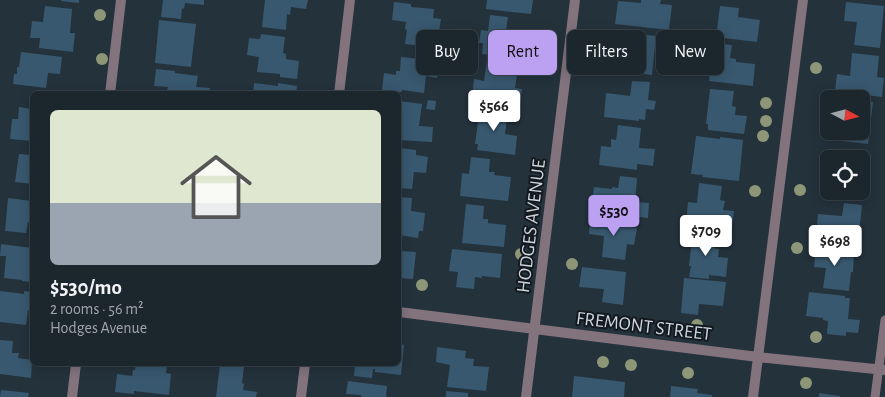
<!DOCTYPE html>
<meta charset="utf-8">
<style>
:root{--surface:#1b262d;--page:#283239;--text:#f1f3f6;--muted:#a0a5aa;--line:#394349;--accent:#bca0f2}
body{margin:0;font-family:"Alegreya Sans",sans-serif;background:var(--page);color:var(--text);height:100vh;display:flex;flex-direction:column;font-size:19px;white-space:nowrap}
*{box-sizing:border-box;margin:0}
p{font-size:16px;color:var(--muted)}
.icon{flex:none;width:28px;height:28px;fill:none;stroke:currentColor;stroke-width:2;stroke-linecap:round;stroke-linejoin:round}
.map{position:relative;flex:1;overflow:hidden}
.panel{position:absolute;left:30px;top:91px;width:371px;height:275px;display:flex;flex-direction:column;background:var(--surface);border-radius:8px;box-shadow:0 2px 12px #0003,0 0 0 1px var(--line)}
.panel>*{flex:none}
.guide{position:absolute;left:416px;top:30px;width:394px;height:45px;display:flex;gap:10px}
.needle{width:32px;rotate:97deg}
.fabs{position:absolute;left:820px;top:90px;display:grid;gap:10px}
.fabs a{display:grid;place-items:center;width:50px;height:50px;border-radius:8px;background:var(--surface);box-shadow:0 2px 12px #0003,0 0 0 1px var(--line);font-size:25px}
.price{position:absolute;translate:-50% -42px;padding:0 11px;border-radius:5px;background:#fff;color:#222;font-size:16px;line-height:32px;filter:drop-shadow(0 1px 2px #0008)}
.price::after{content:'';position:absolute;left:50%;top:30px;width:15px;height:11px;margin-left:-8px;background:inherit;clip-path:polygon(0 0,100% 0,50% 100%)}
.price.current{background:var(--accent);color:#111}
ul{padding:0;list-style:none}
li{display:grid;align-content:center;gap:10px;height:265px;padding:0 20px}
li+li{border-top:1px solid var(--line)}
li span{display:grid;place-items:center;height:155px;border-radius:8px;color:#555}
li>.icon{margin-inline-start:auto}
span .icon{width:90px;height:90px;fill:#fffc;stroke-width:1}
li b{font-size:21px}
.pill{padding:0 18px;border-radius:8px;background:var(--surface);box-shadow:0 2px 12px #0003,0 0 0 1px var(--line);font-size:18px;line-height:45px}
.pill.current{background:var(--accent);color:#111}
.map>svg:first-child{display:block}
.building{fill:#38586f}
.lines{fill:none;stroke-linecap:round;stroke-linejoin:round}
.service{stroke:#82737d;stroke-width:9}
.minor{stroke:#82737d;stroke-width:10}
.tree{fill:#8d9676}
.labels{text-anchor:middle;stroke-width:4;stroke-linejoin:round;paint-order:stroke}
.street-label{font-size:19px;fill:#cdd6dd;stroke:#13191e}
</style>
<div class="map">
<svg width="885" height="397" viewBox="0 0 885 397">
<rect width="100%" height="100%" fill="#24323c"/>
<path class="building" d="M61,0H79V3L61,1Z
M163,0H204V5L185,3L184,9L182,8L181,19L161,17Z
M265,0H308L306,9L291,7L290,15L287,14L286,30L262,27Z
M487,0H533L531,14L486,9Z
M641,0H661L660,4L672,5L669,30L615,24L618,1L641,3Z
M394,2L411,4V7L434,9L433,18L441,19L439,31H432L430,47L405,44L407,30L405,29L406,22L392,20Z
M846,2L884,6L880,48L854,45L857,22L844,21Z
M45,6L72,9L70,33H75L73,52L39,48L40,38H30L32,21L43,22Z
M720,6L739,8L738,17L760,20L757,42L716,37Z
M490,15L508,17L506,31L514,32L513,34L530,35L527,59L482,54L483,43H479L481,30L488,31Z
M159,20L196,24L191,67L155,63Z
M261,34L285,37L283,53L286,54V59L299,61L297,79L280,77V74L257,72L259,57L247,55L249,38L260,39Z
M638,34L656,36L652,75L610,70L613,46L634,48V47H637Z
M713,43L732,45L730,58L736,59V62L755,64L753,86L709,81Z
M21,52L62,57L60,74L48,73L46,88L13,84L14,74H17V67H19Z
M852,53L879,56L877,77L884,78L882,97L835,91L837,74L850,76Z
M401,57L439,61L437,78L426,76L424,93L402,90V92L382,90L384,73L396,75V71H400Z
M487,60L510,63L509,73L517,74L515,88L522,89L520,107L480,102L481,101L472,100L474,79L484,81Z
M156,69L175,71V73L198,76L196,87L210,88L209,94H170V92L167,91L168,87L154,86Z
M632,81L650,82L648,100L656,101L654,110L646,109L645,120L639,119V121L604,117L606,93L630,96Z
M254,83L278,86V83L297,86L296,94H253Z
M710,89L734,91L732,106L736,107L735,115L747,116L744,134L708,130V124H706Z
M428,100L436,101L435,110L426,109Z
M399,101L422,104L419,126L433,127L432,142L399,140Z
M861,101L873,102L868,144L842,141L843,131H861Z
M19,107L32,109V141L10,139L12,119H18Z
M480,107L508,111L505,134L517,136L515,155L477,150L478,144H475Z
M618,125L641,128L639,148L655,149L653,166L637,164V170L599,165L601,146L611,147V139L616,140Z
M696,136L720,139V137L743,140L739,181L702,177L703,175L691,174Z
M399,148L416,150V155L428,157L426,173L414,172L412,189L399,188Z
M850,153L871,156L867,193H861V159H849Z
M19,154L32,155V184L15,182Z
M471,157L490,159L489,172H495L494,175L511,177L508,201L460,196L462,173L469,174Z
M827,162H829V176H826Z
M620,176L637,178L635,202L649,203L648,218L591,212L594,187L612,189V187L618,188Z
M699,183L722,186L720,200L725,201L723,210L734,211L732,230L694,226V224L686,223L688,202L697,203Z
M399,197L412,198L411,211L425,213L423,231H419L418,238L399,235Z
M8,198L32,201V223L28,222L26,233L5,231Z
M844,203L862,205L858,244L816,239L818,214L842,216Z
M466,204L484,206L483,219H488V223L506,225L504,247L462,243Z
M590,218L631,223L630,227L637,228L634,245L627,244L625,260L602,257L604,236L589,234Z
M693,230L716,233L714,248L719,249L718,257L728,258L726,277L709,275V279L689,277L691,266H689Z
M1,244L32,248V282L22,281V280L4,278L6,256H0Z
M399,245L401,246V251L416,252L413,279L399,278Z
M816,247L852,251L851,256H854L853,272H851L849,291L823,288L826,268L814,267Z
M452,249L502,254L500,278L482,276V278L475,277L474,289L456,287L458,272L449,271Z
M582,267L626,272L623,305L602,302L604,289L579,287Z
M684,278L726,282L723,306L699,304L698,315L681,313Z
M0,291L24,294V291L32,292V311L28,310L26,325L0,322Z
M809,292L845,296V298H850L848,319L860,320L858,333L846,332V336L827,334L828,321L823,320V318L806,316Z
M0,340L13,341L12,353H19L18,358L32,360L31,378L0,374Z
M399,344L404,345L401,375L375,372V369H373L372,378L354,376L355,366H349V364H399Z
M437,347L466,351L465,358L474,359L473,366L489,367L486,391L447,387L450,365L436,362Z
M136,364H167L166,373L171,374L169,395L134,391V394L115,392L117,374L132,376L133,370H135Z
M220,364L244,367L242,383L244,384L243,390L257,392L256,397H216Z
M574,376L625,382L624,397H572Z
M348,381L387,386L386,397H361V395L346,394Z
M671,386L698,389L697,393L712,395V397H670Z
M1,390L29,393L28,397H0Z
M446,391L468,393V397H446Z
M819,393L840,396V397H819Z"/>
<g class="lines">
<path class="service" d="M875,397L885,320"/>
<path class="minor" d="M110,94L121,0
M339,94L350,0
M399,312L758,357L885,370
M72,397L76,364
M301,397L305,364
M526,397L575,0
M753,397L803,0"/>
</g>
<g class="tree">
<circle cx="100" cy="15" r="6"/>
<circle cx="102" cy="59" r="6"/>
<circle cx="816" cy="68" r="6"/>
<circle cx="766" cy="103" r="6"/>
<circle cx="766" cy="121" r="6"/>
<circle cx="763" cy="136" r="6"/>
<circle cx="800" cy="190" r="6"/>
<circle cx="755" cy="191" r="6"/>
<circle cx="797" cy="248" r="6"/>
<circle cx="521" cy="254" r="6"/>
<circle cx="572" cy="264" r="6"/>
<circle cx="422" cy="285" r="6"/>
<circle cx="697" cy="325" r="6"/>
<circle cx="816" cy="337" r="6"/>
<circle cx="603" cy="362" r="6"/>
<circle cx="631" cy="365" r="6"/>
<circle cx="688" cy="373" r="6"/>
<circle cx="806" cy="383" r="6"/>
</g>
<g class="labels">
<g class="street-label">
<text transform="translate(530 226) rotate(-83)" y="7">HODGES AVENUE</text>
<text transform="translate(644 325) rotate(7)" y="7">FREMONT STREET</text>
</g>
</g>
</svg>
<div class="fabs">
<a><svg class="needle" viewBox="-14 -14 28 28"><path d="M0-13l5 13h-10z" fill="#e53935"/><path d="M0 13l5-13h-10z" fill="#a0a5aa"/></svg></a>
<a><svg class="icon" aria-label="locate" viewBox="0 0 24 24"><circle cx="12" cy="12" r="6"/><path d="M12 2v4M12 18v4M2 12h4M18 12h4"/></svg></a>
</div>
<b class="price" style="left:494px;top:132px">$566</b>
<b class="price current" style="left:614px;top:237px">$530</b>
<b class="price" style="left:706px;top:257px">$709</b>
<b class="price" style="left:835px;top:267px">$698</b>
<div class="guide">
<a class="pill">Buy</a>
<a class="pill current">Rent</a>
<a class="pill">Filters</a>
<a class="pill">New</a>
</div>
<section class="panel">
<ul>
<li><span style="background:linear-gradient(#dfe7d0 60%,#9aa5b1 0)"><svg class="icon" aria-label="home" viewBox="0 0 24 24"><path d="M3 11l9-7 9 7M6 9v11h12V9"/></svg></span><div><b>$530/mo</b><p>2 rooms · 56 m²</p><p>Hodges Avenue</p></div></li>
</ul>
</section>
</div>
